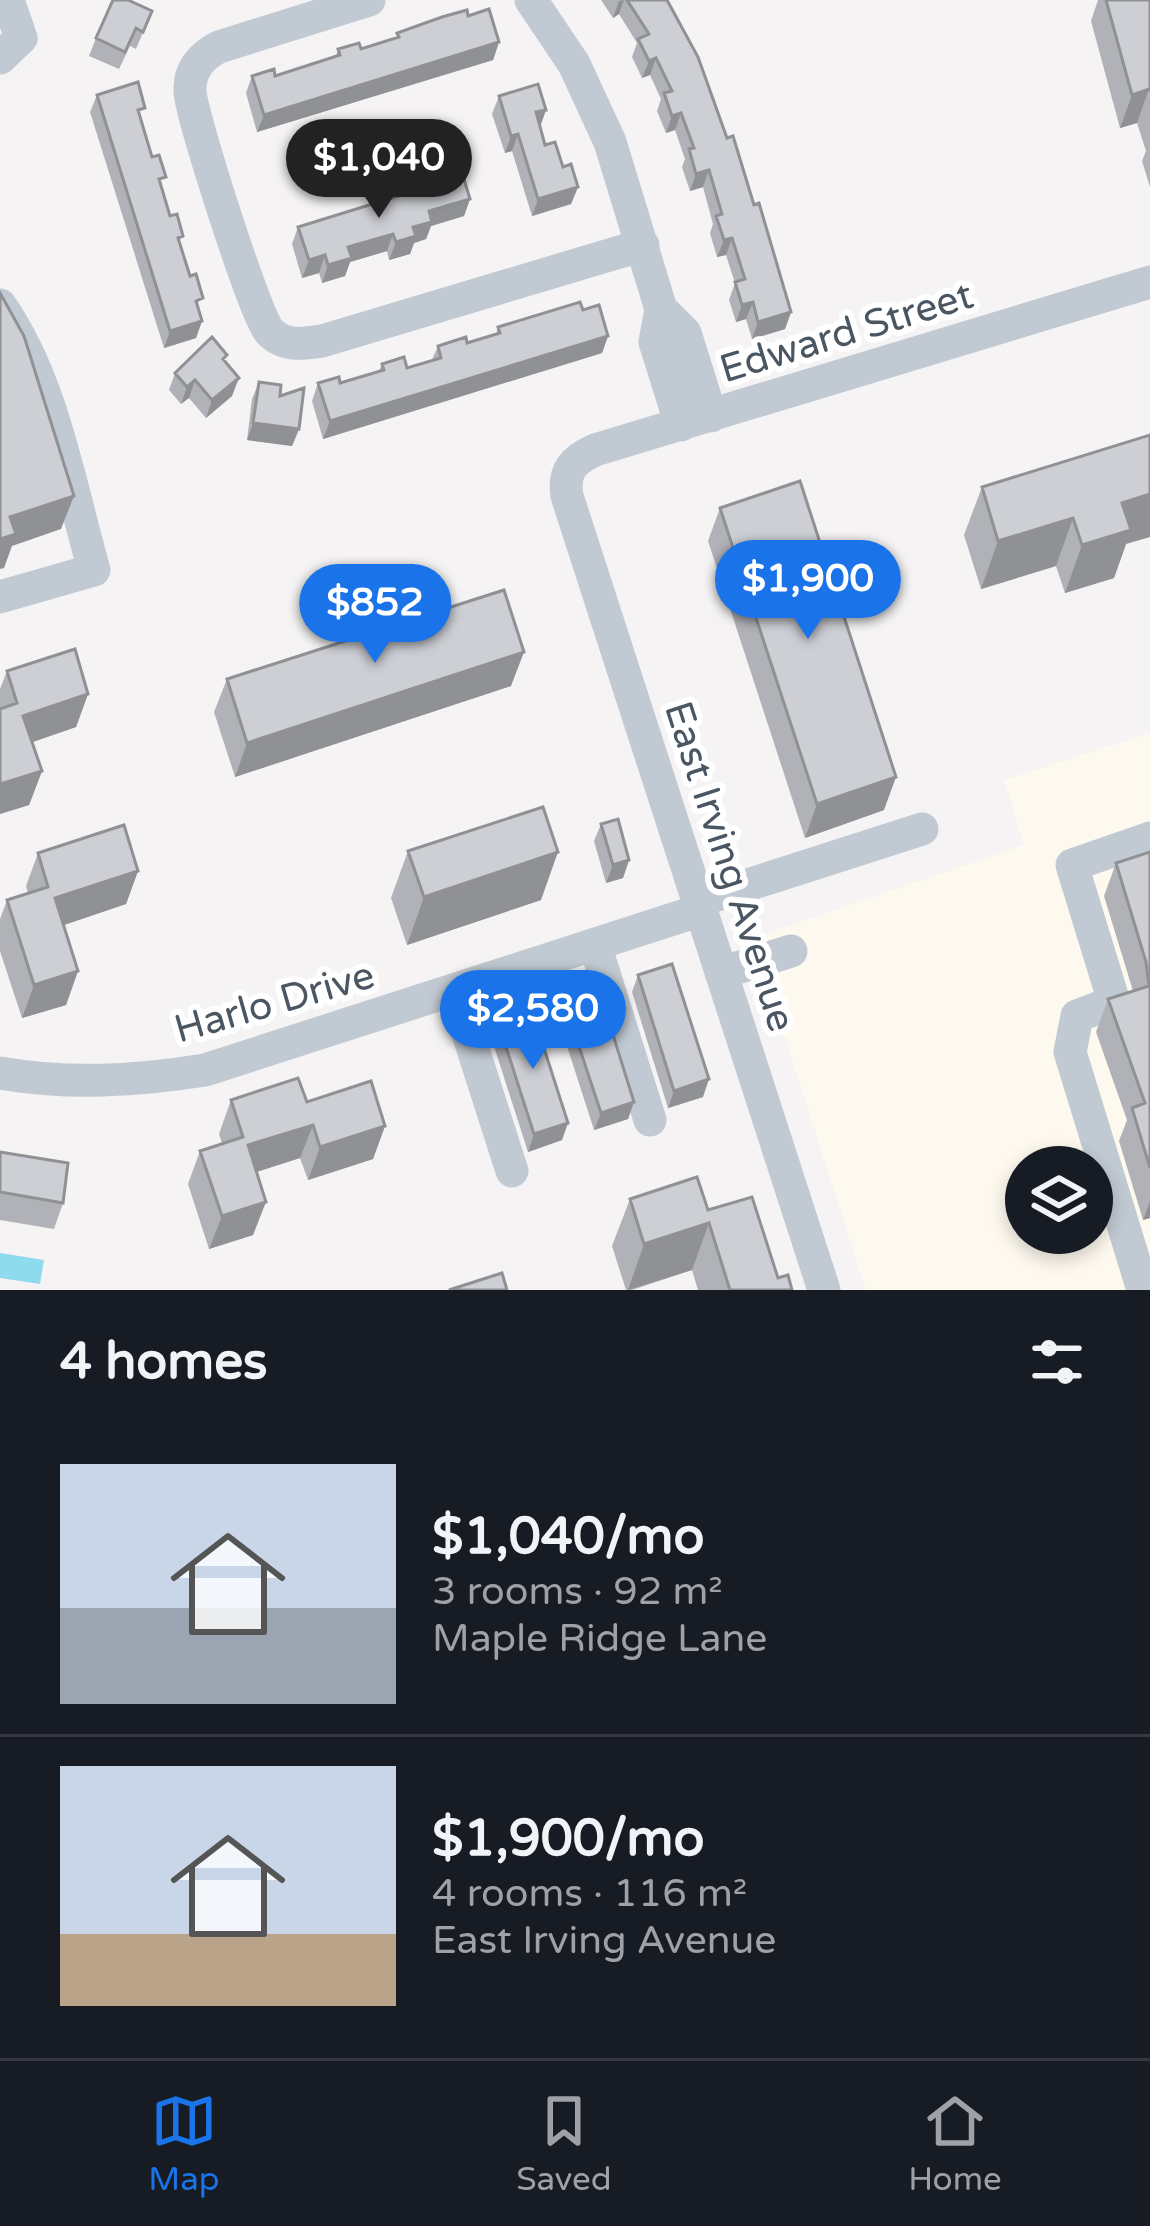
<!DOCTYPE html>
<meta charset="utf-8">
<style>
:root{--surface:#171b24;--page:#20242c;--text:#f1f3f6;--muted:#9ea1a6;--line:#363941;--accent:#1a73e8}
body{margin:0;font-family:"Varela Round",sans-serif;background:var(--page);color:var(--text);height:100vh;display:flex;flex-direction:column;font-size:45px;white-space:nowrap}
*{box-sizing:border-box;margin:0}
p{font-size:39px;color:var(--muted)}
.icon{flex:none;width:66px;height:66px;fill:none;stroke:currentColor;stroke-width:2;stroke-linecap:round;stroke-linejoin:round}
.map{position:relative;height:1290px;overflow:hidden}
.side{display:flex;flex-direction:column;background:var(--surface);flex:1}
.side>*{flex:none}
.tools{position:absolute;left:1005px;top:1146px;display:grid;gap:24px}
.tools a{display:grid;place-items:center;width:108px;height:108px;border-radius:50%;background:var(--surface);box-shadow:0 6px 18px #0003;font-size:60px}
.price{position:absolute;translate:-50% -102px;padding:0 27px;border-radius:42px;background:var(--accent);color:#fff;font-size:39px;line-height:78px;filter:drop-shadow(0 3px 6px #0008)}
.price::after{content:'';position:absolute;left:50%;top:72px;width:36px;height:27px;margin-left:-18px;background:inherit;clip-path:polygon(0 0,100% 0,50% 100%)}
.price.active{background:#222;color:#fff}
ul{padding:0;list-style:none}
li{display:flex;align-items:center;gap:36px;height:300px;padding:0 60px}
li+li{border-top:3px solid var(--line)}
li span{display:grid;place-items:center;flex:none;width:336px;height:240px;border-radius:0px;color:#555}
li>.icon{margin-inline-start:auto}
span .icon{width:144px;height:144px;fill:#fffc;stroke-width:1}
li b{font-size:51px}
h2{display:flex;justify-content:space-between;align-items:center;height:144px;padding:0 60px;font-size:51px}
.tab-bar{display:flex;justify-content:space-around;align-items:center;height:168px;border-top:3px solid var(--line);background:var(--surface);font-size:33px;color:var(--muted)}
.tab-bar a{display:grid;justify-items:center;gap:6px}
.tab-bar .active{color:var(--accent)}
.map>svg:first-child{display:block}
.commercial{fill:#fdf9ef;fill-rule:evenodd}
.water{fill:#90daee}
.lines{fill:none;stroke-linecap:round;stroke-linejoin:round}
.minor{stroke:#c1cad2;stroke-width:33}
.wall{fill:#b0b2b7}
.shaded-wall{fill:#909195}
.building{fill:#cdcfd5;stroke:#909195;stroke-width:3}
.labels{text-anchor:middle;stroke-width:12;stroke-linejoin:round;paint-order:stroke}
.street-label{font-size:39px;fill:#4a5661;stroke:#fff}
</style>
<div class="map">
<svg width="1150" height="1290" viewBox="0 0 1150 1290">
<rect width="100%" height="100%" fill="#f5f3f3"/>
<path class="commercial" d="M1150,733V1290H866L753,938L1024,845L1004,780ZM1026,1167H1092V1233H1026Z"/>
<path class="water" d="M0,1253L44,1260L40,1284L0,1278Z"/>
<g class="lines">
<path class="minor" d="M369,0L219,47C201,56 189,70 190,91C191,115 256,318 269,331C284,347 302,344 322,341L643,245
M531,0L574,64L610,142L661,309L655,342L681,425
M0,58L21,38L8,0
M0,305C53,381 69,482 94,570L0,597
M661,309L685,333L711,416
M698,901L922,829
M595,945L650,1120
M721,973L791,951
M454,990L512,1171
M0,1073C69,1085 136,1081 205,1070L701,910
M824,1290L567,496C563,471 573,460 595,450L1150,282
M1143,1290L1070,1052L1077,1016L1114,1002L1072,865L1150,838"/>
</g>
<path class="wall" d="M601,0H667L754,205L791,312L785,329L752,339L746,319L736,322L729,300L735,283L726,255L717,257L710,233L713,224L703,187L690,191L682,167L685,159L675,130L666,133L657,111L661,99L650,75L642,78L632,57L637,43L619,14L613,18Z
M1098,0H1150V187L1142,161L1146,151L1137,123L1120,128L1091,21Z
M152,11L136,49L130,46L119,69L89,56L96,38Z
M468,16L499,42L493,60L257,132L246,93L252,76H275L336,56L338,49H361L395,39L397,33Z
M97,95L141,120L202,321L196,338L164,348L90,112Z
M499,96L546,110L540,126L545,145L578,187L571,204L532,216L512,151L505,153L492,114Z
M470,199L464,216L431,226L426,239L414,243L410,254L389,260L387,251L350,262L345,276L322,283L319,273L302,278L292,244L298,227Z
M583,310L608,336L602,353L323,439L312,401L318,383H340L379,371L382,364L407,368L432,360L438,346L467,343L496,334L498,327Z
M225,362L232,396L206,418L189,398L181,404L169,390L175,373Z
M259,382L280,396L299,429L292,446L247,440L252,399Z
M1150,435L1126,544L1114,578L1065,593L1056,566L981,589L964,535L982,487Z
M720,508L884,810L805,838L708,541Z
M7,671L88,694L76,727L32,742L42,771L29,805L0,814V689Z
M227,679L511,686L235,777L214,712Z
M601,824L629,860L623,878L606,883L594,841Z
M408,851L541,900L407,945L391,898Z
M1150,852V1218L1143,1220L1119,1141L1127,1120L1096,1032L1108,999L1133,991L1104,896L1116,863Z
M38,853L138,871L126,904L64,925L78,971L66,1005L22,1018L0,951V919L7,900L28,893L26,886Z
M638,975L703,1097L668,1108L632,992Z
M564,1001L634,1102L628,1119L594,1130L558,1018Z
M498,1022L562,1140L528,1152L492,1040Z
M231,1100L307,1102L385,1126L373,1159L308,1180L300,1158L256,1172L253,1235L209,1249L188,1184L200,1151L222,1143L219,1134Z
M0,1152L63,1203L54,1229L0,1220Z
M630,1199L708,1210L792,1290H698L692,1270L632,1290H626L612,1246Z"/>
<path class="shaded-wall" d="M624,0L619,14L613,18L619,1Z
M499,42L493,60L257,132L264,115Z
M656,58L650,75L642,78L649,61Z
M1149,89L1137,123L1120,128L1132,95Z
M546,110L540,127L536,112Z
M681,113L675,130L666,133L672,116Z
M518,134L512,151L505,153L511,136Z
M709,170L703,187L690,191L696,174Z
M578,187L571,204L532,216L538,199Z
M470,199L464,216L431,226L426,239L414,243L410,254L389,260L396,242L429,211Z
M393,234L387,251L350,262L345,276L322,283L328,265L348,247Z
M732,238L726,255L717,257L724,240Z
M325,255L319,273L302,278L309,260Z
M753,302L746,319L736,322L742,305Z
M791,312L785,329L752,339L758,322Z
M202,321L196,338L164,348L170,331Z
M608,336L602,353L323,439L330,421Z
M239,378L232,396L206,418L212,400Z
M195,380L189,398L181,404L187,387Z
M253,423L299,429L292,446L247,440Z
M1150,494V537L1126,544L1114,578L1065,593L1082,545L1122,503Z
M74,496L61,529L12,546L4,568L0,569V539L10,517Z
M1073,518L1056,566L981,589L998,541Z
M524,652L511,686L235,777L247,743Z
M88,694L76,727L10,750L23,716Z
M42,771L29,805L0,814V784Z
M896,777L884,810L805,838L817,804Z
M558,852L541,900L407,945L424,897Z
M629,860L623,878L606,883L613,865Z
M138,871L126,904L43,932L55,898Z
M78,971L66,1005L22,1018L34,985Z
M709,1079L703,1097L668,1108L674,1091Z
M634,1102L628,1119L594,1130L601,1113Z
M568,1123L562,1140L528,1152L534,1134Z
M313,1125L300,1158L235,1179L248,1145Z
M385,1126L373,1159L308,1180L320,1147Z
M266,1202L253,1235L209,1249L222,1216Z
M1150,1202V1218L1143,1220Z
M709,1223L692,1270L628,1290L644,1244Z"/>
<path class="building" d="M113,0H128L152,11L143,32L136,28L125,52L96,38Z
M627,0H667L698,57L727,138L733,136L754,205L759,203L791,312L758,322L753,302L742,305L735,282L745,279L732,238L724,240L716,216L722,214L709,170L696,174L689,149L694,148L681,113L672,116L664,93L672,91L656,58L649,61L638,39L649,34Z
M1106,0H1150V91L1149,89L1132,95Z
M489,9L499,42L264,115L252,76L274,69L275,76L340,55L338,49L359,43L361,49L399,37L397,33L442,17L467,10L468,16Z
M138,82L145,108L138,110L152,157L159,155L166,177L159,179L170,216L177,214L183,236L178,238L190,276L196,274L203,298L196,301L202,321L170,331L97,95Z
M538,84L546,110L536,112L545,145L555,142L563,167L571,164L578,187L538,199L518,134L511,136L499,96Z
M463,176L470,199L429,211L432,222L413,227L416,236L396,242L393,234L348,247L352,258L328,265L325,255L309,260L298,227Z
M0,293L24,336L74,496L10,517L16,534L0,539Z
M580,302L583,310L599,305L608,336L330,421L318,383L339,377L340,383L384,370L382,364L404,357L407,368L441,358L438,346L466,337L467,343L500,333L498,327Z
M212,337L227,355L223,359L239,378L212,400L195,380L187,387L175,373Z
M259,382L281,385L280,396L304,388L299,429L253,423Z
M1150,435V494L1122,503L1131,530L1082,545L1073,518L998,541L982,487Z
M800,481L896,777L817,804L720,508Z
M504,590L524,652L247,743L227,679Z
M75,649L88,694L23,716L42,771L0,784V709L17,703L7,671Z
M543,807L558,852L424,897L408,851Z
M618,819L629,860L613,865L601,824Z
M124,825L138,871L55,898L78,971L34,985L7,900L48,887L38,853Z
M1150,852V1168L1132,1108L1145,1103L1108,999L1149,986L1146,962L1116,863Z
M672,964L709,1079L674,1091L638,975Z
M599,990L634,1102L601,1113L564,1001Z
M532,1011L568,1123L534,1134L498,1022Z
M298,1078L307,1102L371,1081L385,1126L320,1147L313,1125L248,1145L266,1202L222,1216L200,1151L243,1137L231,1100Z
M0,1152L68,1163L63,1203L0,1192Z
M697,1177L708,1210L752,1197L778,1278L788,1275L792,1290H730L709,1223L644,1244L630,1199Z
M502,1273L507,1290H449Z"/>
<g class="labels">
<g class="street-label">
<text transform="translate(846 331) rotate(-17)" y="14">Edward Street</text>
<text transform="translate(731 866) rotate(72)" y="14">East Irving Avenue</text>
<text transform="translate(274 1001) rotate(-16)" y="14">Harlo Drive</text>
</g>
</g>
</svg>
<div class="tools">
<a><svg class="icon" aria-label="layers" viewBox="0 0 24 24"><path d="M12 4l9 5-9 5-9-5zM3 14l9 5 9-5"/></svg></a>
</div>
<b class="price active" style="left:379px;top:221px">$1,040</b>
<b class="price" style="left:808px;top:642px">$1,900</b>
<b class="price" style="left:375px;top:666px">$852</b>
<b class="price" style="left:533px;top:1072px">$2,580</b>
</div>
<section class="side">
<h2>4 homes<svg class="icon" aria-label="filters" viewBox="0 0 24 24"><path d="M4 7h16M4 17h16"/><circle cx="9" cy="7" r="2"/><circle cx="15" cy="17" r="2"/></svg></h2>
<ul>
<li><span style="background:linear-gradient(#c9d6e8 60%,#9aa5b1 0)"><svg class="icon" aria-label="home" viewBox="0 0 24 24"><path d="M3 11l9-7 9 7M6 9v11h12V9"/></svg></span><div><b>$1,040/mo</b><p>3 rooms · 92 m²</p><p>Maple Ridge Lane</p></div></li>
<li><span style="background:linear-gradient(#c9d6e8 70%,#b9a48a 0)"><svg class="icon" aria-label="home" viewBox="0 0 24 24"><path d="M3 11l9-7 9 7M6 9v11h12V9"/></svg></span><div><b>$1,900/mo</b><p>4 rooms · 116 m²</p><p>East Irving Avenue</p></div></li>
</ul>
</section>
<nav class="tab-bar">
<a class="active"><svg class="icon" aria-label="map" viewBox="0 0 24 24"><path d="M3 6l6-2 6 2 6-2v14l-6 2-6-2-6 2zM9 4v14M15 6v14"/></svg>Map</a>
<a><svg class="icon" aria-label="saved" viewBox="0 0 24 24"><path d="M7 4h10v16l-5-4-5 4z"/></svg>Saved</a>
<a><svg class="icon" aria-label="home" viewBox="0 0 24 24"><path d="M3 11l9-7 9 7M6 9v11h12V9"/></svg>Home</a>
</nav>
